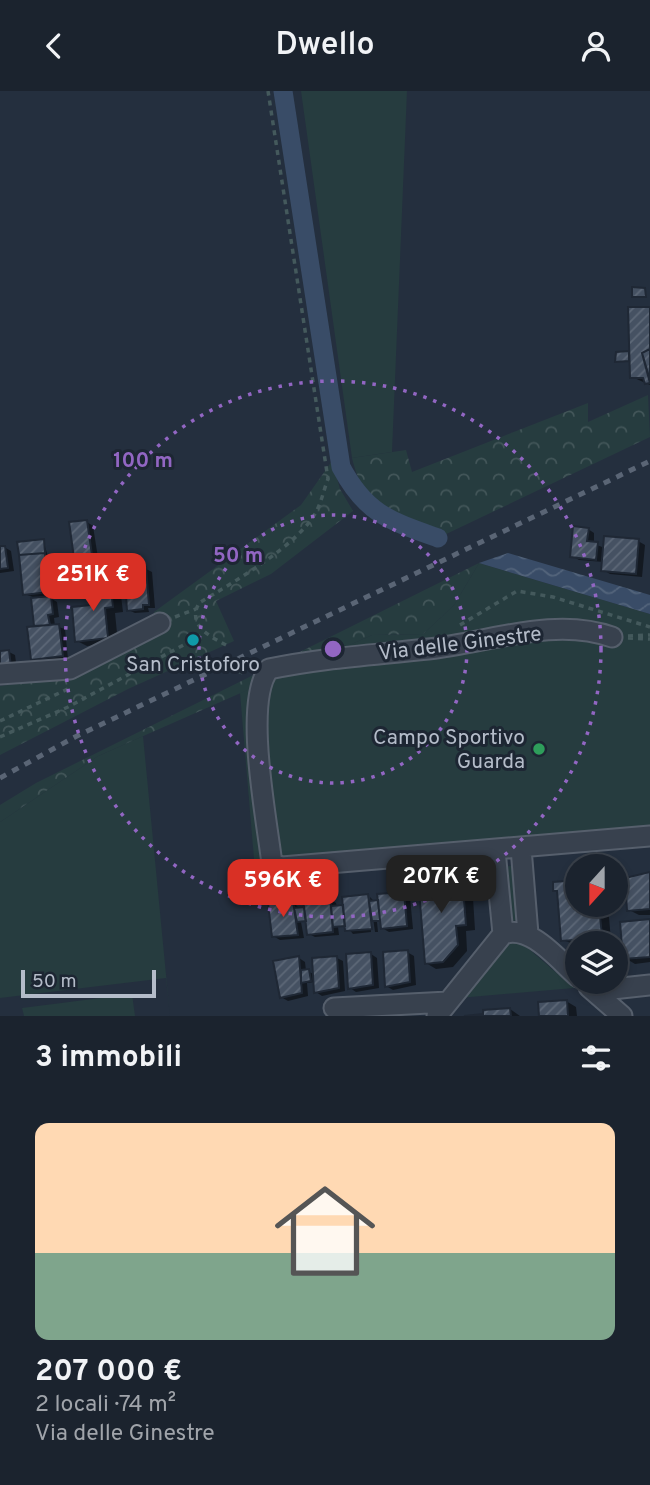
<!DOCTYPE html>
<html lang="it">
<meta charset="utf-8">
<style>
:root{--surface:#1b232e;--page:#282f3a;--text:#f1f3f6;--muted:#a0a4aa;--line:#39404a;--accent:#d93025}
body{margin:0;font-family:Overpass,sans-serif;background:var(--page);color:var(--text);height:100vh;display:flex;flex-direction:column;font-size:26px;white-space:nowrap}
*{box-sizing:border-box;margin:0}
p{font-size:23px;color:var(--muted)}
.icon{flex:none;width:38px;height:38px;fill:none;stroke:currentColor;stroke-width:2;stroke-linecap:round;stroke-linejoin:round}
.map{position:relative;height:925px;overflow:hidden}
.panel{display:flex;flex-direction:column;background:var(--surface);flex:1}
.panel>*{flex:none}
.needle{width:46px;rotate:201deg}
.controls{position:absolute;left:565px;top:763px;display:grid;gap:14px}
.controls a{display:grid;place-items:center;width:63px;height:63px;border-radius:50%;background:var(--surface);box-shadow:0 4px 10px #0003,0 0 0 2px var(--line);font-size:35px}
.scale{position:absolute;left:21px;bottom:18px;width:135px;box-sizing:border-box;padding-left:7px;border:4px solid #b4bcc9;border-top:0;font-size:19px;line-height:24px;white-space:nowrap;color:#b4bcc9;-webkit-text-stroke:5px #1d2633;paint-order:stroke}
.price{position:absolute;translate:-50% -60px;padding:0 16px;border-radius:14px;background:var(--accent);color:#fff;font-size:23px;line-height:46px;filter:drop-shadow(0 2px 4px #0008)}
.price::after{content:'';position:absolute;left:50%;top:42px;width:21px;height:16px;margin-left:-10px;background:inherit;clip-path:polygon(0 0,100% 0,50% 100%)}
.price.selected{background:#222;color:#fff}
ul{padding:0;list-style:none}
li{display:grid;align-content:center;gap:14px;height:371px;padding:0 35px}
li+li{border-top:2px solid var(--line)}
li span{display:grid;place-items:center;height:217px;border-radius:14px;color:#555}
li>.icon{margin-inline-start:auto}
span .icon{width:126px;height:126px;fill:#fffc;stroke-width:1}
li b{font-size:30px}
h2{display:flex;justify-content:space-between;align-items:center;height:84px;padding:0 35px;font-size:30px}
header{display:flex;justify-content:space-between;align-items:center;height:91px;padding:0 35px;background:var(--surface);font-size:32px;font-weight:600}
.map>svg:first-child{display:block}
.green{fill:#263c3f}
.forest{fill:url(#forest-crowns)}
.water{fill:url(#water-waves)}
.shadow{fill:#0007}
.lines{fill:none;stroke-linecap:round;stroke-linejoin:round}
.canal{stroke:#394c67;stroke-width:19}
.building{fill:url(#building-hatch);stroke:#1f2835;stroke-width:2}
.minor-casing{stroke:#565f6c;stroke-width:23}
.path{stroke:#44595c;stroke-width:3.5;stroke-dasharray:5 5;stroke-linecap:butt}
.minor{stroke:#38414e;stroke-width:19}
.rail{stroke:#5a6575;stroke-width:5;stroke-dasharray:7 7;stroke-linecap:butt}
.ring{fill:none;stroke:#9266c3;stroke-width:3.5;stroke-dasharray:3.5 7}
.culture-dot{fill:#0f9aa8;stroke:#1d2633;stroke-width:2.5}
.leisure-dot{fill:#2e9e5b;stroke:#1d2633;stroke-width:2.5}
.labels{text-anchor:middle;stroke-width:6;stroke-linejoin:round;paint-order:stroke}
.street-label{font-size:21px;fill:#b4bcc9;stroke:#1d2633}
.poi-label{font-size:21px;fill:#b4bcc9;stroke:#1d2633}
.centre{fill:#9266c3;stroke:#1d2633;stroke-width:3.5}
.ring-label{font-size:21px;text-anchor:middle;font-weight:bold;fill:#9266c3;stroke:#1d2633;stroke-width:6;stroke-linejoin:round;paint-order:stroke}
</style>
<header><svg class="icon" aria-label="back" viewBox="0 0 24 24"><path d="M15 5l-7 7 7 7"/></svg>Dwello<svg class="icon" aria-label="person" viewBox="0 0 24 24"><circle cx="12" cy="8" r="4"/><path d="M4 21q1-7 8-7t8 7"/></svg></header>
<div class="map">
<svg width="650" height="925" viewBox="0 0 650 925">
<defs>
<pattern id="forest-crowns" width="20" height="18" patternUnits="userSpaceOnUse" patternTransform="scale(1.75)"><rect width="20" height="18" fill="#263c3f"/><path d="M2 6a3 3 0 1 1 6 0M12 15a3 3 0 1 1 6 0" fill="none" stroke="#435659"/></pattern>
<pattern id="water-waves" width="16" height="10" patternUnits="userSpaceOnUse" patternTransform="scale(1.75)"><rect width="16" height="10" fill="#394c67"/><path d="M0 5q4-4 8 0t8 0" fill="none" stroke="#53647b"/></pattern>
<pattern id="building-hatch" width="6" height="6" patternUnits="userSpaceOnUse" patternTransform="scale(1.75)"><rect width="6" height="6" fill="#455162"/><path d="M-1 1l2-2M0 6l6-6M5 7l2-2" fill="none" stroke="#5d6877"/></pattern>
</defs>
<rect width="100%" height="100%" fill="#242f3e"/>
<path class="green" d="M301,0H407L392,361L352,367Z
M479,472L650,523V738L255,780L240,602L372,544L423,543L454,514Z
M143,645L170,925L166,887L0,907V731L98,665Z
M518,774L521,829L507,830L503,776Z
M509,850L522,852L574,897L459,907Z
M132,903L135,925H24L22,917Z"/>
<path class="forest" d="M648,304L650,346L442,445C394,425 366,423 352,367L406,359L412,381L588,312V331Z
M332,370L340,398L353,420L271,483L216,510L234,550L128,598L0,664V595L32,591L154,532V521L301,414Z
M479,472L454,514L423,543L372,544L98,665L0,731V714L36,692Z"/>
<path class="water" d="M508,462L650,504V523L479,472Z"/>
<path class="shadow" d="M650,217V294L632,286L631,270H617L628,262L631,264Z
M87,431L93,435L98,467L82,470L76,466Z
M588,438L594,442V453L605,457L638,450L645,454L642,486L610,483L603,479L604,471L579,469L572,465Z
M43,450L48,465L51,467L55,504L47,505L57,511L59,526L54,527L55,535L65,538L68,568L39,571L33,568L36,537L33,506L24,503Z
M4,456L11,460L14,480L0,482V457Z
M146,478L152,481L155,517H148L149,521L135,522L128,519V508L121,505L123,521L115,522L118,552L87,555L77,550L92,516L110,490L120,495H126Z
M9,561L15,564L17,579L0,581V562Z
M650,783V824H639L629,819L638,784Z
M462,785L472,791L475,839L466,840L467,860L453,876L436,878L426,872Z
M554,792L578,814H608L611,850L615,852H578V862L576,854L563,849L559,802L555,799Z
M404,802L410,806L413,838L389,841L382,837V830L377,831L378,841H375L370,806L375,811Z
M368,805L371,841L353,843L347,836H338L339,844L315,846L309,843L307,831H301L304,847L280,849L273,845L293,811L300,818L330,808L336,812L337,816Z
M650,830V871L635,873L625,867Z
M407,861L414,865L416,894L393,899L386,895Z
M371,863L377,867L379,897L356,901L350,897Z
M299,867L305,871L306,880L314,883L337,867L343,870L345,900L322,905L316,901L315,891L307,892L308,905L288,910L281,906Z
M566,910L576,916L577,925H540Z
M510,918L520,925H472Z"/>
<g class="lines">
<path class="canal" d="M283,0L341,376C366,423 390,430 438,447"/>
</g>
<path class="building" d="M632,196L645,197L646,206H632Z
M628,216H650V258L642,262L650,292L645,293L643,287H630Z
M650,258V289L642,262Z
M629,260V270L615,271L616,261Z
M87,429L92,464L74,467L69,431Z
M573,435L589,437L587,450L598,451L596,469L570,466Z
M604,445L639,448L636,483L601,480Z
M44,448L45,462L19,464L17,451Z
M0,455H5L8,477L0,478Z
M45,462L49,501L23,504L19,464Z
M146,476L149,514H143V518L127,520L126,504L118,505V494L124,493L123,478Z
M110,488L113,516L105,517L108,547L75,551L72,516L90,514L88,490Z
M51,505L53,523L48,524L50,534L34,535L31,507Z
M59,533L63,565L31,569L27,536Z
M9,559L11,576L0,577V560Z
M650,781V818L627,820L625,787Z
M462,783L466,834L456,835L458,854L443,871L425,873L418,787Z
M578,789V814H599L602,845H605L606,852H578V862H575L574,849L561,850L557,800H553V791Z
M404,801L407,835L381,838L377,803Z
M368,803L372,838L345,840L342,806Z
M330,806L333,841L307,844L303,808Z
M378,809L380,830H372L369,810Z
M293,810L298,844L272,846L268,812Z
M343,814L345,835L333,836L331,815Z
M304,816L306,830L297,831L294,817Z
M650,828V866L623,868L620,831Z
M408,859L410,891L385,896L383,861Z
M371,861L373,894L348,898L346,863Z
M299,865L302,902L280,907L273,870Z
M337,865L339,897L314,902L312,867Z
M309,878L311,890L301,892V879Z
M567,909L568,925H539L538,911Z
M510,917L511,925H464L483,923V919Z"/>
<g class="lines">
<g class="minor-casing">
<path id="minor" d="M612,546C554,525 487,552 428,558C374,564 321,567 269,578C243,611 267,729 272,773L282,776L650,745
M0,583L70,578L160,532
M521,757L528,843
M495,759L503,843
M589,896L622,925
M594,900L650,894
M334,917L448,911
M437,925L503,843C531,833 558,869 578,886"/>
</g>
<path class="path" d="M175,526L196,518
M460,534L517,500L553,506L650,536
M628,545L650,544
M628,547L650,548
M226,554C209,545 187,534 199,512C233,491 300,454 317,419C322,409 324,398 328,388L268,0
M238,580L246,583
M0,630L72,596
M0,646L68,616L204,543"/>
<use href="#minor" class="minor"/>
<path class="rail" d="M0,687L75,646L650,370"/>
</g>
<g class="ring">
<circle cx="333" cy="558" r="134"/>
<circle cx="333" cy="558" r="268"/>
</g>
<circle class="culture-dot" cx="193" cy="549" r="7"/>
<circle class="leisure-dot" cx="539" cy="658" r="7"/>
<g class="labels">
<g class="street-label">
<text transform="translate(460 552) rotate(-7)" y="7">Via delle Ginestre</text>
</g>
<g class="poi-label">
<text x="193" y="580">San Cristoforo</text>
<text x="525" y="653" text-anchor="end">Campo Sportivo<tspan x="525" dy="24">Guarda</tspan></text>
</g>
</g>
<circle cx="333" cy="558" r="10" class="centre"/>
<g class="ring-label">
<text x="143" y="376">100 m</text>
<text x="238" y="471">50 m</text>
</g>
</svg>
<div class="controls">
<a><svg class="needle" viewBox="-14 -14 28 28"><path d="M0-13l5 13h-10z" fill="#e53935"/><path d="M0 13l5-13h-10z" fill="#a0a4aa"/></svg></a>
<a><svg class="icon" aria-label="layers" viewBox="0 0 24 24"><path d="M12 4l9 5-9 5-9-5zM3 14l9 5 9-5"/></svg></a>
</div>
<div class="scale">50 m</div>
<b class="price" style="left:93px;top:522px">251K €</b>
<b class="price selected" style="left:441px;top:824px">207K €</b>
<b class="price" style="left:283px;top:828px">596K €</b>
</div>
<section class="panel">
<h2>3 immobili<svg class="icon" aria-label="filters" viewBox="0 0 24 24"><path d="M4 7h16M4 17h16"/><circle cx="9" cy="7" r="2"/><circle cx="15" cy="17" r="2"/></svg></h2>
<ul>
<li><span style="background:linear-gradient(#ffd9b3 60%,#7fa58c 0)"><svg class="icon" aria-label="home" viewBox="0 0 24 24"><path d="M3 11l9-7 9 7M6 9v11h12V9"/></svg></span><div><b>207 000 €</b><p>2 locali · 74 m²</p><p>Via delle Ginestre</p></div></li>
</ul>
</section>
